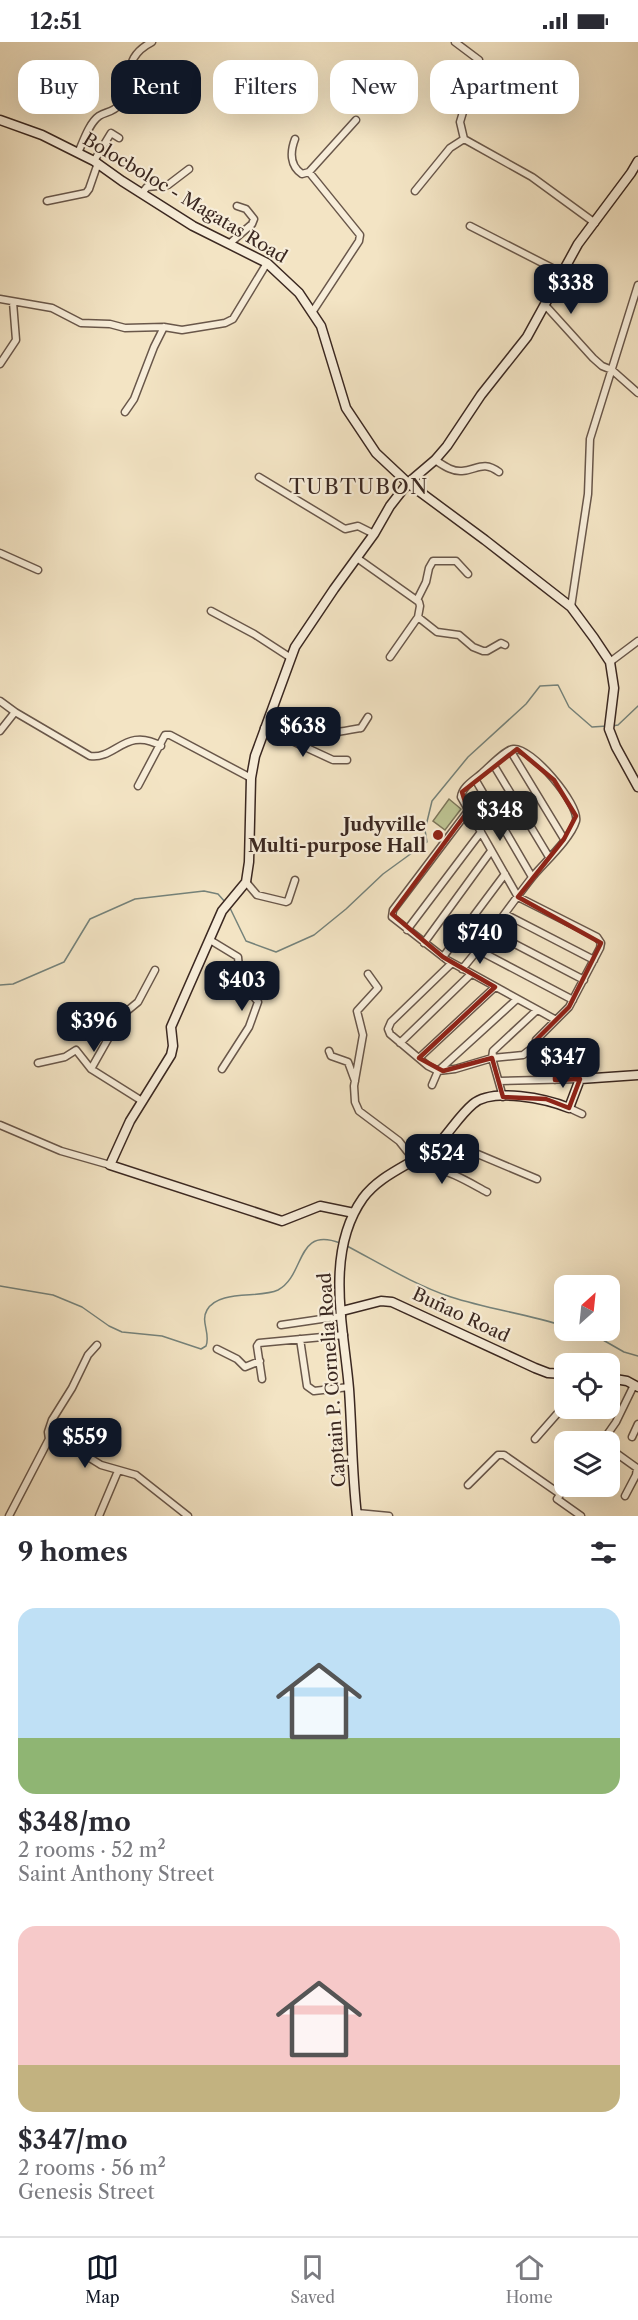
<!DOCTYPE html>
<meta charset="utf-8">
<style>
:root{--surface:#fff;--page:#f2f2f3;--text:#2b2b33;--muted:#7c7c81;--line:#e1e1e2;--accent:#111827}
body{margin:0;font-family:"Libre Caslon Text",serif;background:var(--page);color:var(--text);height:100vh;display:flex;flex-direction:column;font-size:22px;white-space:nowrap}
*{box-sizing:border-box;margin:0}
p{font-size:20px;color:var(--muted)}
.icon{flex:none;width:33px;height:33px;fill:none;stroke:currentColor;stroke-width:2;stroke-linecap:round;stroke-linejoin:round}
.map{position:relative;height:1474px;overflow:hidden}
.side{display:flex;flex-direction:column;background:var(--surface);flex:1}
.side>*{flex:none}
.top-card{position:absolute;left:18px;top:18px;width:603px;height:54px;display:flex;gap:12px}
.needle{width:39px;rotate:27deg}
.fabs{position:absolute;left:554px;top:1233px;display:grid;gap:12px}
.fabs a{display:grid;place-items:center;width:66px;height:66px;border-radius:12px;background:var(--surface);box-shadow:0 6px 24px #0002;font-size:30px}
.price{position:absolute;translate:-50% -51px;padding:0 14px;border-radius:12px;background:var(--accent);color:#fff;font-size:20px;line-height:39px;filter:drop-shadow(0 2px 3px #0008)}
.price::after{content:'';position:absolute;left:50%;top:36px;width:18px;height:14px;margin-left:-9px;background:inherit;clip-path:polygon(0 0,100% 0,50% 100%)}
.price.selected{background:#222;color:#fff}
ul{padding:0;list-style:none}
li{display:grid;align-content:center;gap:12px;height:318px;padding:0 18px}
li span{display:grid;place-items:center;height:186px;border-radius:18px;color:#555}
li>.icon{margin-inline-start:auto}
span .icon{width:108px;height:108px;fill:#fffc;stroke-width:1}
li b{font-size:26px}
h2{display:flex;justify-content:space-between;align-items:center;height:72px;padding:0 18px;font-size:26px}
.tag{padding:0 21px;border-radius:18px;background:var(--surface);box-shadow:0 6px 24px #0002;font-size:21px;line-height:54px}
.tag.selected{background:var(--accent);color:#fff}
.status{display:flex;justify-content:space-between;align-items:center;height:42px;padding:0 30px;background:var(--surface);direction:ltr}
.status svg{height:16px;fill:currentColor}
.menu{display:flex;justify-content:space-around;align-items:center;height:84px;border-top:2px solid var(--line);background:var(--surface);font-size:16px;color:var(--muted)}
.menu a{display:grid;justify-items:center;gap:3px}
.menu .selected{color:var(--accent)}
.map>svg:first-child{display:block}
.green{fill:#bdc493;stroke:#7c765a;stroke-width:1.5}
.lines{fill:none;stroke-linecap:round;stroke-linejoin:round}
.stream{stroke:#75827a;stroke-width:1.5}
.street-casing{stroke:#69574a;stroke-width:9}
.secondary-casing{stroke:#3b2821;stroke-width:11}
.street{stroke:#f7edd9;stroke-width:6}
.secondary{stroke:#f7edd9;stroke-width:8}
.marked{fill:none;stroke:#8f2418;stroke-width:4.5;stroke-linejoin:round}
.poi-dot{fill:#8f2418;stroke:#f7edd9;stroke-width:2}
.labels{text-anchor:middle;stroke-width:4.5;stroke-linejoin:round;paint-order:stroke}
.street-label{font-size:18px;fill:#3b2821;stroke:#f7edd9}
.poi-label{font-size:18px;font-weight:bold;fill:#3b2821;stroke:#f7edd9;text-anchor:end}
.quarter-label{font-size:21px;letter-spacing:1.5px;fill:#3b2821;stroke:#f7edd9}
</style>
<div class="status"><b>12:51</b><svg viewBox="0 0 49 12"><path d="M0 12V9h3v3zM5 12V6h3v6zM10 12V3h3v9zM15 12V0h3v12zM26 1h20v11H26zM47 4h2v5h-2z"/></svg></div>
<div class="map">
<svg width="638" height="1474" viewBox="0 0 638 1474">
<rect width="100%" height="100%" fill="#f3e4c4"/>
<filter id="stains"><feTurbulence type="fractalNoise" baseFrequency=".00333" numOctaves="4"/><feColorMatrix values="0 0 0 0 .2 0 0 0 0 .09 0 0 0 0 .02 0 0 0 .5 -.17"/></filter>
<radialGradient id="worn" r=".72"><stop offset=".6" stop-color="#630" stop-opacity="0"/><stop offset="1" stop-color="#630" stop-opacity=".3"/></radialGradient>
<path class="green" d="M449,757L461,767L445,788L433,779Z"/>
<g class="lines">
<path class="stream" d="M612,684L618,683L638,664
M229,864L246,899L276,910L314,893L346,867L383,832L427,800L425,788L432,759L468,715L526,662L540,644L558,643L569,665L592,685L607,684
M0,943L13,942L64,920L90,877L135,857L204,849L218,852L226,861
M347,1204C381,1222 415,1243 451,1255C488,1267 527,1272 564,1284
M0,1244L53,1253L82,1265L109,1284L122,1290L162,1294L201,1307L206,1304C211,1291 200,1280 207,1268C219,1247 259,1257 278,1248C306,1233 295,1184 340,1201
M575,1288L603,1298L624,1310L638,1314"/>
<g class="street-casing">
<path id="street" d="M455,0L479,18L460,80L464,97L532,135L595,181
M295,97C290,110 290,124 302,132L309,130L356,78
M78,111C83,100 89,81 99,74C105,70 114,70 119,63C135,35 121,16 152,0
M94,119L111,91L119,96
M309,130L360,193L359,199L313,269
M415,149L450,106L464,97
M142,151L147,145L168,143L189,127
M47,159L86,151L89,147L98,121
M470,184L562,231
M229,202L252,182L254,177L246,167L237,164
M0,257L52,266L81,281L110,282L125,286L164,285L182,288L225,281L233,277L267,221
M545,263L593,316L602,324L612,328L638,351
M0,322L16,298L13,260
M125,370L134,357L154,305L164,285
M435,418C443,423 452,430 462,429C477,428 483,418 499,430
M259,435L345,487L358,484L374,492
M0,511L38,528
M357,516L419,560L420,564L418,575L437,590L459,593L473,605L483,609H487L501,601L505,603
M417,558L426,540L429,526L433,519H456L468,532
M571,565L588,452L590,397L638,243
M211,569L254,592L291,616
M390,615L418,575
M610,620L638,599
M0,659L15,670
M267,680C304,697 323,693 361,686L368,675
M264,686L333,718H347
M0,689L15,670L90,714C115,718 126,684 161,704
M510,708L564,797
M493,722L549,815
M475,737L532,835
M138,744L165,693H170L251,736
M468,769L393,868L392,875L447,918L556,978
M246,840L257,853L286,860L288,859L295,838
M505,872L594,918
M407,888L481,790
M492,890L584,938
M210,898L238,915L240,937L258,960L249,985L222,1027
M424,901L491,809
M478,908L573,958
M443,915L505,832
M452,921L391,980L388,987L390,992L428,1024L438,1029L455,1027L492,1016L523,1013L536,1003V998L569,965L600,906L601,901L597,895L518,855L461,755C462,745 474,738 481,732C488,726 505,708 513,707C531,704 580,763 576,779C571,796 546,819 534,833C509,864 488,897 462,927
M368,932L378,946L357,969L363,993L354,1044L355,1060L359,1069L399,1099L414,1118
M400,1001L471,932
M536,1003L555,1019V1038
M329,1009L331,1014L348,1020L355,1039
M419,1016L495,945
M38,1021L65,1015L76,1008L91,1027L142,1059
M91,1027L121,974L138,960L155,928
M499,1039L580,1037
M432,1043L438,1029L517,957
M503,1055L492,1016L493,1009L537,968
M569,1066L582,1072
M0,1083L61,1109L110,1123
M442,1097L537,1137
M409,1121C417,1127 423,1124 432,1126C451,1129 470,1141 487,1150
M281,1283L342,1274
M300,1297L307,1344L314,1349L349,1345
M217,1307L237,1317L245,1325L260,1319
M262,1337L257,1304L259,1301L344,1293
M632,1395L638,1382
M49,1397L48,1390L52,1378L72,1346L88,1313L97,1303
M535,1397L564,1364
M602,1400L616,1380L634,1343
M609,1406L637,1426L636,1433L625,1454
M609,1422L616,1412
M468,1443L498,1413H504L560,1452
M566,1444L557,1457L581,1474
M357,1471L389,1474
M9,1474L49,1397L56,1395L101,1423L136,1433L188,1474
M99,1474L118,1429"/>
</g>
<g class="secondary-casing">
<path id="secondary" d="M0,78L42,93L94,119L122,139L193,184L267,221L299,251L321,284L346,366L376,411L408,441L485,498L571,565L594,596L610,620L614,646L609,687L616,705L638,745
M354,1171L320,1164L282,1179L110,1123L130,1079L171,1013L173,1004L171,985L222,869L246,840L249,820L251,736L255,714L295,605L334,547L374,492L390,464L408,441L435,418L447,404L481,353L527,295L578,202L631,131L638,119
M342,1269L381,1259L392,1260L535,1326L548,1331L564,1332
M609,1336L627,1339L638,1345
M357,1474C352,1432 352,1389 349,1347C344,1286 324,1211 363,1156C382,1130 417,1121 440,1100C451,1088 460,1073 473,1062C493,1045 547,1057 569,1066L580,1037L638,1033"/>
</g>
<use href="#street" class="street"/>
<use href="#secondary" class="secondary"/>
</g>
<path class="marked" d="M517,707L554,738L576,774L564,797L518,855L601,901L569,965L533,1001L555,1019V1038L580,1037L569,1066L546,1057L503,1055L492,1016L443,1029L419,1016L495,945L443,915L392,872L468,769L462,750Z"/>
<circle class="poi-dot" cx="438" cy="793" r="6"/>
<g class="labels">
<g class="street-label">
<text transform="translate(185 156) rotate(31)" y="6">Bolocboloc - Magatas Road</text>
<text transform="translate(461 1273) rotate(25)" y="6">Buñao Road</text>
<text transform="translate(332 1338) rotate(-94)" y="6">Captain P. Cornelia Road</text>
</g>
<g class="poi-label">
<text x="426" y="789">Judyville<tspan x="426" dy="21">Multi-purpose Hall</tspan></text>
</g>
<g class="quarter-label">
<text x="359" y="452">TUBTUBON</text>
</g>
</g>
<rect width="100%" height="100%" filter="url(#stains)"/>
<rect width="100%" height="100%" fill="url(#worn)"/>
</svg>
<div class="fabs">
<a><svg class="needle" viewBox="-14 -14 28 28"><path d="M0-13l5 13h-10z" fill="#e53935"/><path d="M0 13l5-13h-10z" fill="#7c7c81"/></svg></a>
<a><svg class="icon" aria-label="locate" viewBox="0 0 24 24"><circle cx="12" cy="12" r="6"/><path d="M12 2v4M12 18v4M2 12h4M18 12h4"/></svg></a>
<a><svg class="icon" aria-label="layers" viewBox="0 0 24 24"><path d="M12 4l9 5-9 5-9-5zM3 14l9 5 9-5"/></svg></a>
</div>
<b class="price" style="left:571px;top:273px">$338</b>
<b class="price" style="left:303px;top:716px">$638</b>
<b class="price selected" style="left:500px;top:800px">$348</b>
<b class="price" style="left:480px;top:923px">$740</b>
<b class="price" style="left:242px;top:970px">$403</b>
<b class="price" style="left:94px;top:1011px">$396</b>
<b class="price" style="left:563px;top:1047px">$347</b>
<b class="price" style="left:442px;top:1143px">$524</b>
<b class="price" style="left:85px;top:1427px">$559</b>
<div class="top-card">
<a class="tag">Buy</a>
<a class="tag selected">Rent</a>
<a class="tag">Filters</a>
<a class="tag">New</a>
<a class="tag">Apartment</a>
</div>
</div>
<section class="side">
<h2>9 homes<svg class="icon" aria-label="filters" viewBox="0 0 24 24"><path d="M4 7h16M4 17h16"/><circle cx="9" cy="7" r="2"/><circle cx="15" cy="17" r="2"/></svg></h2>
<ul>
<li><span style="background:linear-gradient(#bfe0f5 70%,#8fb573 0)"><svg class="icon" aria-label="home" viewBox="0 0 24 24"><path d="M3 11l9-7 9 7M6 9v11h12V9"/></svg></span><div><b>$348/mo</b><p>2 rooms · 52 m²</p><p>Saint Anthony Street</p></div></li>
<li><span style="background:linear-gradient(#f6c9c9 75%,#c2b280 0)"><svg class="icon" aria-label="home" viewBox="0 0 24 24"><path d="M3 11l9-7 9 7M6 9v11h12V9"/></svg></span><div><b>$347/mo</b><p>2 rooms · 56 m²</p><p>Genesis Street</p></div></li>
</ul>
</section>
<nav class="menu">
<a class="selected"><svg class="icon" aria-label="map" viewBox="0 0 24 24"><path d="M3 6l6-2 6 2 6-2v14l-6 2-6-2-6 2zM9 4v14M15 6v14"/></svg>Map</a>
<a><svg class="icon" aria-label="saved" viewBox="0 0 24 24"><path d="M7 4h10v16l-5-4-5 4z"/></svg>Saved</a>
<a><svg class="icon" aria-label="home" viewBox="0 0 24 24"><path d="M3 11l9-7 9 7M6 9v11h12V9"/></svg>Home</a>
</nav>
